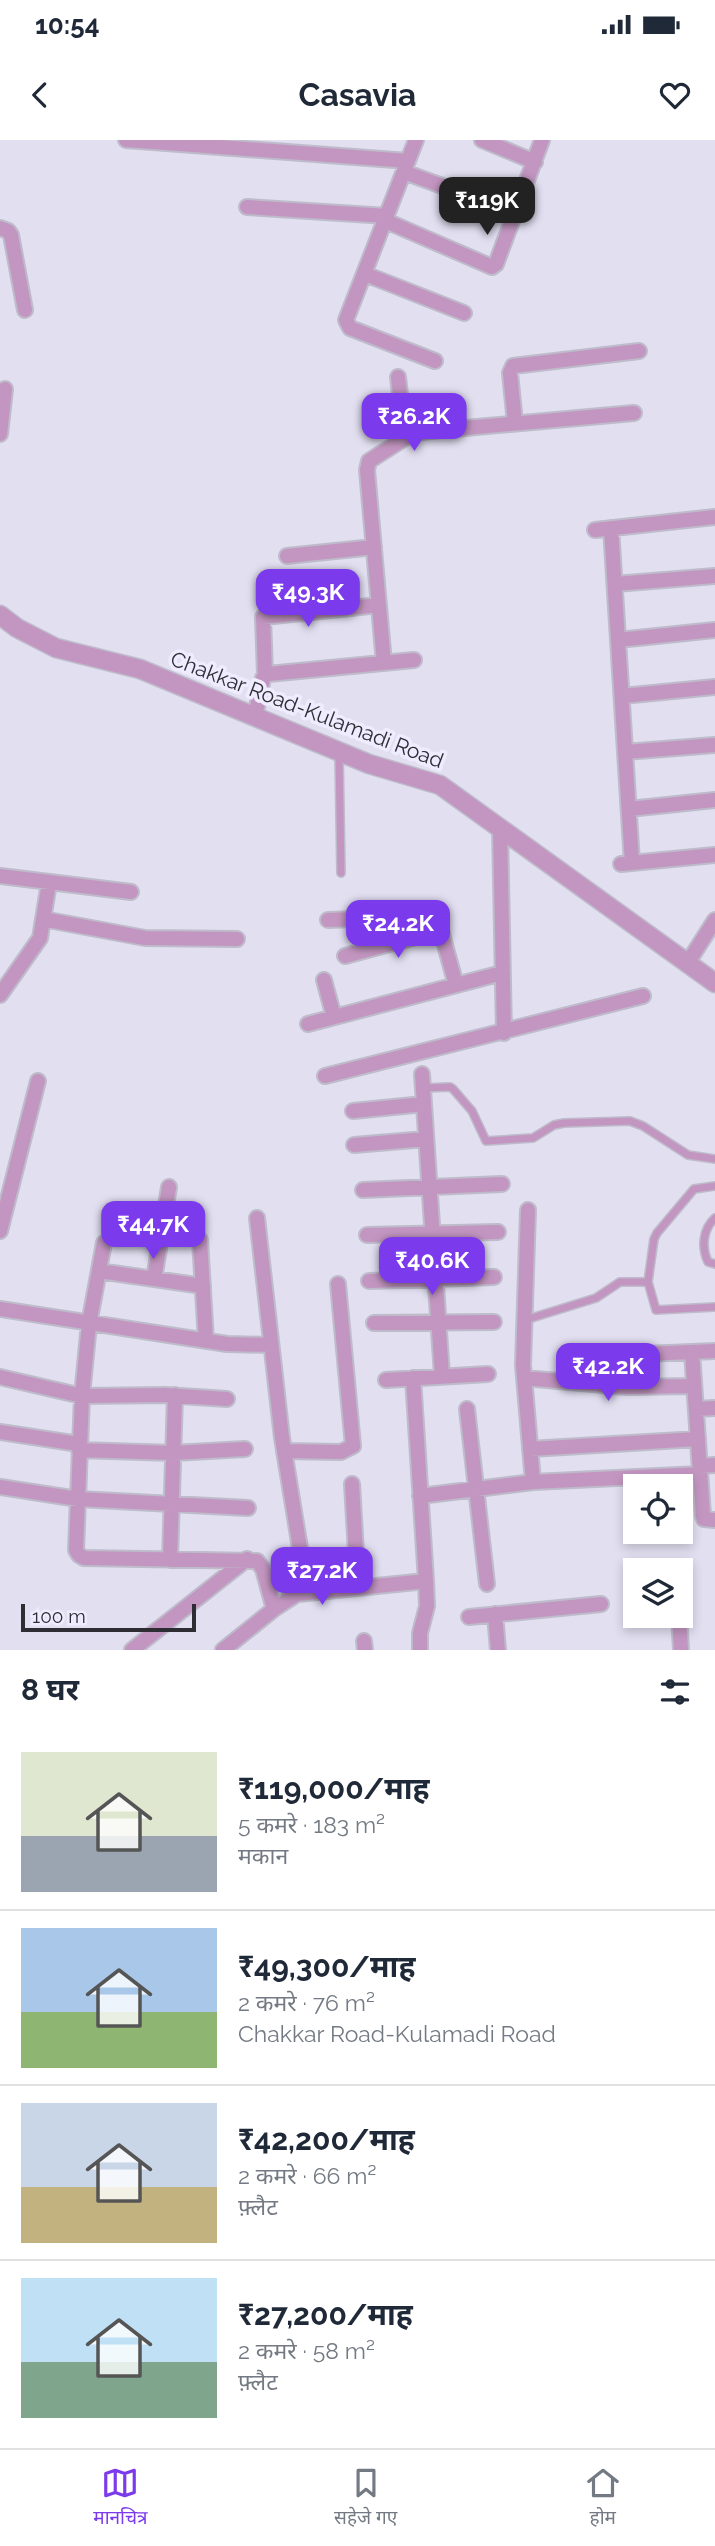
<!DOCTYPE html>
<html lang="hi">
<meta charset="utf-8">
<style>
:root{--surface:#fff;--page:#f6f6f7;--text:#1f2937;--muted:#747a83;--line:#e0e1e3;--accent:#7c3aed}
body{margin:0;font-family:Raleway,"Noto Sans Devanagari",sans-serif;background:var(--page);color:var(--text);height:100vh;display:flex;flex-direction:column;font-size:26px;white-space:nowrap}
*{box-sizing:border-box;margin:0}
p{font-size:23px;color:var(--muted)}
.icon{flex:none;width:38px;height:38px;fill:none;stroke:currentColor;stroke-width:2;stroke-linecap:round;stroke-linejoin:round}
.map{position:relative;height:1510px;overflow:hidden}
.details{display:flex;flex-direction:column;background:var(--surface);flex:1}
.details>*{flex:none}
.tools{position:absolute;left:623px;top:1334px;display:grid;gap:14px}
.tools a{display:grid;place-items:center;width:70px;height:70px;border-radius:0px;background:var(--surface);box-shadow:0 4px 10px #0003;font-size:35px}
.scale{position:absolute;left:21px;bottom:18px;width:175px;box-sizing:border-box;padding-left:7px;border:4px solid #2f2d34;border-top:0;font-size:19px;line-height:24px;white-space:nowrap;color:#2f2d34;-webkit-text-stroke:5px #efecff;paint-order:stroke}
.price{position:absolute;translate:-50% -60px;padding:0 16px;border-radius:14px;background:var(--accent);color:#fff;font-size:23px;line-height:46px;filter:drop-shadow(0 2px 4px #0008)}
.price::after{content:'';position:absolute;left:50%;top:42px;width:21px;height:16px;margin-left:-10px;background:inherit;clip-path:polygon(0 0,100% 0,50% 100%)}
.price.active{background:#222;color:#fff}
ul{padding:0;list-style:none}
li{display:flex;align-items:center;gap:21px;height:175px;padding:0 21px}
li+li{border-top:2px solid var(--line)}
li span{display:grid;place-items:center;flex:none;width:196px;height:140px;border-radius:0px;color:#555}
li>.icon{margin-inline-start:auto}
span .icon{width:84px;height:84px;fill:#fffc;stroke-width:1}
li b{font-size:30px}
h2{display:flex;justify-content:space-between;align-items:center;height:84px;padding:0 21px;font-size:30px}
.status{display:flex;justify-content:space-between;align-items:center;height:49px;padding:0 35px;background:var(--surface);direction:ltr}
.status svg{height:19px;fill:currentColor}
header{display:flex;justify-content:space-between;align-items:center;height:91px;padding:0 21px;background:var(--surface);font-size:32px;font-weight:700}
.menu{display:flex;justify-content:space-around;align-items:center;height:98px;border-top:2px solid var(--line);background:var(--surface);font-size:19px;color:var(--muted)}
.menu a{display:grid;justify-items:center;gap:4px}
.menu .active{color:var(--accent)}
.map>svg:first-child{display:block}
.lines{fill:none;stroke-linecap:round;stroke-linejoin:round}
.service-casing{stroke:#bebbcb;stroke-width:10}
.minor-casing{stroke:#bebbcb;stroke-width:18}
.tertiary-casing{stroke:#bebbcb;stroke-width:21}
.service{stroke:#c396c1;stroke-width:7}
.minor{stroke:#c396c1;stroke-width:14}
.tertiary{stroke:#c396c1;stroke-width:18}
.labels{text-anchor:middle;stroke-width:7;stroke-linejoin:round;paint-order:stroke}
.street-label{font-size:21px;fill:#2f2d34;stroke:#efecff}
</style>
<div class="status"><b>10:54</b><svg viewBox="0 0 49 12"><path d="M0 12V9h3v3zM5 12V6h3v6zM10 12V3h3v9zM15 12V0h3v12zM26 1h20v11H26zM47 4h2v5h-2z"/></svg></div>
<header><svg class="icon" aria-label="back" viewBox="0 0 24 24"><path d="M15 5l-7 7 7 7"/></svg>Casavia<svg class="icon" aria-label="heart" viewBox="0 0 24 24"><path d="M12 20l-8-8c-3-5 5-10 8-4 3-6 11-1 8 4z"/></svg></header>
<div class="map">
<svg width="715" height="1510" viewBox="0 0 715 1510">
<rect width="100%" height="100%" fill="#e2dff1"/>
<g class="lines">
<g class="service-casing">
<path id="service" d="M339,614L341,733
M423,948L450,947L453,949L472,971L486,1001L533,998L554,985L564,983L630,981L643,986L688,1015L715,1019
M715,1078C703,1089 701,1107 708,1122L715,1124
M648,1142L654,1099L657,1093L694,1049L715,1046
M525,1180L596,1158L620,1142H648L656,1170L715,1167"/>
</g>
<g class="minor-casing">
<path id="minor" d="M126,0L408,21
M416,0L346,180L350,188L435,221
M482,0L535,22
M404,32L516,73
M247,67L387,76
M386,81L492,127L496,124L542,0
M0,88L8,91L11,95L25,170
M365,134L464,173
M398,237L405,298
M515,283L510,233L513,226L639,211
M0,294L5,249
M611,388L632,723
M595,390L715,377
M287,416L374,407
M615,444L715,436
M618,500L715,490
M384,523L367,330L369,321L405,298L420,292L634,273
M265,535L263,477L379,465
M622,556L715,547
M255,577L263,538L268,534L414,520
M625,612L715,605
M629,669L715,660
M500,688L504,893
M621,724L715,715
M0,736L131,752
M43,779L145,798L237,799
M328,780L437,776L456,845
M345,816L441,790
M687,824L715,780
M324,840L334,877
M0,855L40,798L49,743
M308,884L502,833
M422,934L442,1236
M325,936L643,856
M353,971L424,964
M354,1005L426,999
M363,1050L502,1044
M528,1070L523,1225L533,1342
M257,1078L282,1298L307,1451
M0,1091L38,941
M367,1095L498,1092
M200,1100L206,1201
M104,1103L89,1184L82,1256L76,1410L79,1415L84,1418L257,1421L263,1429L274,1469
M99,1131L203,1146
M154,1139L169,1047
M369,1141L494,1137
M0,1169L227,1204L271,1205
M374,1183L494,1182
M692,1212L703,1376L704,1379L715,1380
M645,1214L715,1211
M0,1237L82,1256L165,1255L227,1259
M413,1238L426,1441L427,1466L420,1493V1510
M524,1238L627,1247L694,1246
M386,1240L488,1234
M467,1269L487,1444
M696,1269L715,1268
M0,1292L79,1304
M530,1309L698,1299
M79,1310L173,1313L245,1309
M284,1311L341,1312L353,1306L338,1144
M700,1326L715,1325
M352,1344L358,1447
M0,1347L78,1359L248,1368
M420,1356L533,1342L700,1334
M170,1420L175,1255
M495,1474L498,1510
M679,1475L681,1510
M469,1477L601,1464
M364,1501L365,1510
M132,1510L247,1419
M223,1510L274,1469L297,1454L426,1441"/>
</g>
<g class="tertiary-casing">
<path id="tertiary" d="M0,475L17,488L56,508L140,529L369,624L440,645L715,843"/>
</g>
<use href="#service" class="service"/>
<use href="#minor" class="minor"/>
<use href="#tertiary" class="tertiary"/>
</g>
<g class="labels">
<g class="street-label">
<text transform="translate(307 570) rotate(21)" y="7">Chakkar Road-Kulamadi Road</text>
</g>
</g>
</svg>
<div class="tools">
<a><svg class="icon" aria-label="locate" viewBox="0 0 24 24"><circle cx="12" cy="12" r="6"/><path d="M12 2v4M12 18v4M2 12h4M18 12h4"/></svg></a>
<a><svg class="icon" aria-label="layers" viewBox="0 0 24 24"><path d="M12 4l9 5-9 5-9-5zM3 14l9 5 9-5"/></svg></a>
</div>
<div class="scale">100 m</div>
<b class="price active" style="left:487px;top:97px">₹119K</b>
<b class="price" style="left:414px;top:313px">₹26.2K</b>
<b class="price" style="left:308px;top:489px">₹49.3K</b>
<b class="price" style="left:398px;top:820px">₹24.2K</b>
<b class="price" style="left:153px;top:1121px">₹44.7K</b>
<b class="price" style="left:432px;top:1157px">₹40.6K</b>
<b class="price" style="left:608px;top:1263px">₹42.2K</b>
<b class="price" style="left:322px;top:1467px">₹27.2K</b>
</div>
<section class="details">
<h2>8 घर<svg class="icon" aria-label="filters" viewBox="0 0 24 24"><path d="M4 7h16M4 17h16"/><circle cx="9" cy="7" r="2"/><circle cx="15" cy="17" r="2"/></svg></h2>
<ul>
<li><span style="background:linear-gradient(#dfe7d0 60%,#9aa5b1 0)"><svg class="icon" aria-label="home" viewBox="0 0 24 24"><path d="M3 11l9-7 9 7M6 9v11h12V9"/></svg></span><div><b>₹119,000/माह</b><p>5 कमरे · 183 m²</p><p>मकान</p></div></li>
<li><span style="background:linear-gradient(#a9c7e8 60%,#8fb573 0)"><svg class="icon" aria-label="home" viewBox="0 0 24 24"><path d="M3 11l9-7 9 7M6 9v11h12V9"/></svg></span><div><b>₹49,300/माह</b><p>2 कमरे · 76 m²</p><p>Chakkar Road-Kulamadi Road</p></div></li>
<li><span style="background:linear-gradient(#c9d6e8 60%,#c2b280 0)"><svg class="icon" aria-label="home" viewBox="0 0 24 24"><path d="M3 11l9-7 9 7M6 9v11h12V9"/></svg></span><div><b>₹42,200/माह</b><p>2 कमरे · 66 m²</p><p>फ़्लैट</p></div></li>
<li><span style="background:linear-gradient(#bfe0f5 60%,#7fa58c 0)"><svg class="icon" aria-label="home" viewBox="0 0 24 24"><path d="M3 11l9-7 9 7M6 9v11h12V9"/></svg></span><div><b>₹27,200/माह</b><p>2 कमरे · 58 m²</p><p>फ़्लैट</p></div></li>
</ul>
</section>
<nav class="menu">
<a class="active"><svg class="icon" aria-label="map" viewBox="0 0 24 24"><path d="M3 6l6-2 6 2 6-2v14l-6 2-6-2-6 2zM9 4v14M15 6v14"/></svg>मानचित्र</a>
<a><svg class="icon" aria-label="saved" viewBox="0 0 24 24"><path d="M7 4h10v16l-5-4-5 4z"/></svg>सहेजे गए</a>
<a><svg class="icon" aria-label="home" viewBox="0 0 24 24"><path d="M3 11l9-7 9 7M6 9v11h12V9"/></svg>होम</a>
</nav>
